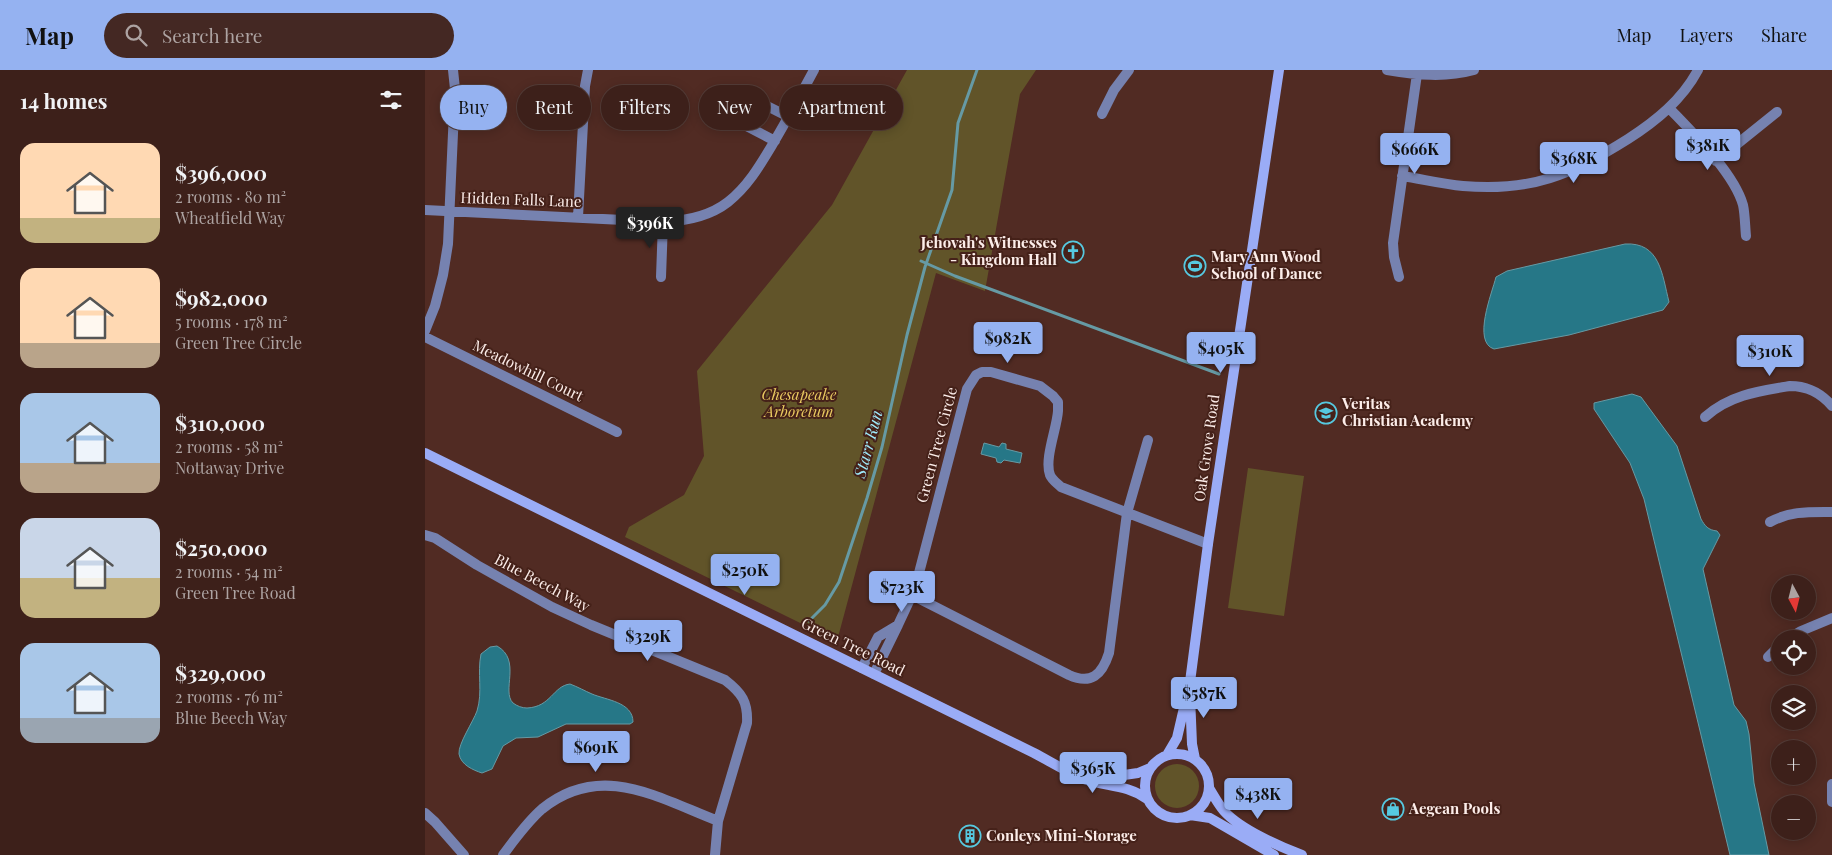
<!DOCTYPE html>
<meta charset="utf-8">
<style>
:root{--surface:#3d201a;--page:#442823;--text:#f1f3f6;--muted:#ada3a2;--line:#563e39;--accent:#95b2f1}
body{margin:0;font-family:"Playfair Display",serif;background:var(--page);color:var(--text);height:100vh;display:flex;flex-direction:column;font-size:19px;white-space:nowrap}
*{box-sizing:border-box;margin:0}
p{font-size:16px;color:var(--muted)}
.icon{flex:none;width:28px;height:28px;fill:none;stroke:currentColor;stroke-width:2;stroke-linecap:round;stroke-linejoin:round}
.map{position:relative;flex:1;overflow:hidden}
.drawer{display:flex;flex-direction:column;background:var(--surface);width:425px}
.drawer>*{flex:none}
.banner{position:absolute;left:15px;top:15px;width:475px;height:45px;display:flex;gap:10px}
.needle{width:32px;rotate:173deg}
.fabs{position:absolute;left:1346px;top:505px;display:grid;gap:10px}
.fabs a{display:grid;place-items:center;width:45px;height:45px;border-radius:50%;background:var(--surface);box-shadow:0 2px 12px #0003,0 0 0 1px var(--line);font-size:25px}
.price{position:absolute;translate:-50% -42px;padding:0 11px;border-radius:5px;background:var(--accent);color:#111;font-size:16px;line-height:32px;filter:drop-shadow(0 1px 2px #0008)}
.price::after{content:'';position:absolute;left:50%;top:30px;width:15px;height:11px;margin-left:-8px;background:inherit;clip-path:polygon(0 0,100% 0,50% 100%)}
.price.selected{background:#222;color:#fff}
ul{padding:0;list-style:none}
li{display:flex;align-items:center;gap:15px;height:125px;padding:0 20px}
li span{display:grid;place-items:center;flex:none;width:140px;height:100px;border-radius:15px;color:#555}
li>.icon{margin-inline-start:auto}
span .icon{width:60px;height:60px;fill:#fffc;stroke-width:1}
li b{font-size:21px}
h2{display:flex;justify-content:space-between;align-items:center;height:60px;padding:0 20px;font-size:21px}
.tag{padding:0 18px;border-radius:22px;background:var(--surface);box-shadow:0 2px 12px #0003,0 0 0 1px var(--line);font-size:18px;line-height:45px}
.tag.selected{background:var(--accent);color:#111}
header{display:flex;align-items:center;gap:30px;box-sizing:border-box;height:70px;padding:0 25px;background:var(--accent);color:#111}
header strong{font-size:24px}
nav{display:flex;gap:28px;margin-inline-start:auto;font-size:18px}
.search{width:350px;height:45px;background:var(--page);display:flex;align-items:center;gap:12px;box-sizing:border-box;padding:0 18px;border-radius:28px;color:var(--muted);font-size:19px}
main{display:flex;flex:1;min-height:0}
.map>svg:first-child{display:block}
.green{fill:#615429}
.water{fill:#267787;stroke:#669aa4}
.lines{fill:none;stroke-linecap:round;stroke-linejoin:round}
.stream{stroke:#669aa4;stroke-width:3}
.street{stroke:#7682b0;stroke-width:10}
.secondary{stroke:#9aacf6;stroke-width:10}
.labels{text-anchor:middle;stroke-width:4;stroke-linejoin:round;paint-order:stroke}
.street-label{font-size:15px;fill:#fcede9;stroke:#452119}
.poi-label{font-size:15px;font-weight:bold;fill:#fcede9;stroke:#452119;text-anchor:start}
.park-label{font-size:15px;font-style:italic;fill:#eacb61;stroke:#452119}
.water-label{font-size:16px;font-style:italic;fill:#a0ebfc;stroke:#452119}
</style>
<header>
<strong>Map</strong>
<div class="search"><svg class="icon" aria-label="search" viewBox="0 0 24 24"><circle cx="10" cy="10" r="6"/><path d="M15 15l6 6"/></svg>Search here</div>
<nav><a>Map</a><a>Layers</a><a>Share</a></nav>
</header>
<main>
<section class="drawer">
<h2>14 homes<svg class="icon" aria-label="filters" viewBox="0 0 24 24"><path d="M4 7h16M4 17h16"/><circle cx="9" cy="7" r="2"/><circle cx="15" cy="17" r="2"/></svg></h2>
<ul>
<li><span style="background:linear-gradient(#ffd9b3 75%,#c2b280 0)"><svg class="icon" aria-label="home" viewBox="0 0 24 24"><path d="M3 11l9-7 9 7M6 9v11h12V9"/></svg></span><div><b>$396,000</b><p>2 rooms · 80 m²</p><p>Wheatfield Way</p></div></li>
<li><span style="background:linear-gradient(#ffd9b3 75%,#b9a48a 0)"><svg class="icon" aria-label="home" viewBox="0 0 24 24"><path d="M3 11l9-7 9 7M6 9v11h12V9"/></svg></span><div><b>$982,000</b><p>5 rooms · 178 m²</p><p>Green Tree Circle</p></div></li>
<li><span style="background:linear-gradient(#a9c7e8 70%,#b9a48a 0)"><svg class="icon" aria-label="home" viewBox="0 0 24 24"><path d="M3 11l9-7 9 7M6 9v11h12V9"/></svg></span><div><b>$310,000</b><p>2 rooms · 58 m²</p><p>Nottaway Drive</p></div></li>
<li><span style="background:linear-gradient(#c9d6e8 60%,#c2b280 0)"><svg class="icon" aria-label="home" viewBox="0 0 24 24"><path d="M3 11l9-7 9 7M6 9v11h12V9"/></svg></span><div><b>$250,000</b><p>2 rooms · 54 m²</p><p>Green Tree Road</p></div></li>
<li><span style="background:linear-gradient(#a9c7e8 75%,#9aa5b1 0)"><svg class="icon" aria-label="home" viewBox="0 0 24 24"><path d="M3 11l9-7 9 7M6 9v11h12V9"/></svg></span><div><b>$329,000</b><p>2 rooms · 76 m²</p><p>Blue Beech Way</p></div></li>
</ul>
</section>
<div class="map">
<svg width="1407" height="785" viewBox="0 0 1407 785">
<rect width="100%" height="100%" fill="#512b23"/>
<path class="green" d="M482,0H611L595,24L560,221L511,203L412,571L200,467L204,457L259,425L279,386L272,301L407,135Z
M823,398L879,406L859,546L803,538Z
M730 716a22 22 0 1 1 44 0a22 22 0 1 1-44 0Z"/>
<path class="water" d="M1200,174C1235,172 1237,204 1244,232L1238,240L1144,265L1069,279C1047,272 1067,223 1071,207L1082,201Z
M1207,324L1216,327L1252,376L1276,449C1280,456 1283,460 1292,461L1295,465L1278,499L1309,635L1321,651L1324,664L1329,713L1344,785H1305L1219,429L1205,393L1169,339V333Z
M559,373L574,377L577,373L581,374V379L597,383L595,393L579,390L576,393L572,392L571,388L556,384Z
M72,576C97,590 76,621 88,633C92,636 97,638 102,638C126,637 128,616 145,614C153,617 160,621 167,624C181,630 208,632 208,652L205,654H141L113,667L91,668L78,676L67,699L57,703C48,700 36,695 34,684C33,674 48,652 52,641C58,622 52,603 56,584L65,577Z"/>
<g class="lines">
<path class="stream" d="M496,191L530,206L794,304
M384,551L400,535L414,512L442,428L457,377L482,265L500,197L527,120L533,53L552,0"/>
<path class="street" d="M962,0C992,5 1020,8 1049,0
M1244,38C1267,62 1309,103 1318,135C1320,144 1320,156 1321,166
M677,44L689,20L704,0
M350,71L312,51L307,43C308,33 311,28 322,26L364,47
M1291,91L1352,42
M977,106C997,109 1017,114 1038,116C1106,122 1146,105 1203,69C1231,51 1257,30 1273,0
M0,140L238,152C261,151 285,146 303,132C322,117 334,97 346,77C361,52 375,26 389,0
M153,147L160,16L163,0
M236,207L238,152
M974,207L969,187L968,173L992,4
M0,261L10,236L18,205L23,174L30,19L28,0
M0,267L192,362
M1280,347C1304,325 1334,321 1365,316C1382,316 1396,323 1407,336
M1345,452C1365,441 1384,442 1407,442
M0,465L10,468L52,495L127,537L166,555L300,610C317,623 323,632 322,653L293,751L290,785
M487,525L644,605C666,615 677,605 684,583L702,443L723,370
M473,555L487,525L494,503L542,319L551,305L557,302H566L615,316L628,326L633,332V341C632,358 619,389 625,405C627,410 632,413 636,417L783,474
M1363,569L1376,561L1407,548
M1343,587L1355,575
M437,598L453,567L473,555L449,604
M1407,714V732
M0,743L10,752L39,785
M78,785C90,769 102,752 117,739C176,691 233,728 293,751"/>
<path class="secondary" d="M0,383L609,683C626,692 642,702 659,709C681,717 701,714 722,729
M765,626L767,674L770,689
M720 716a32 32 0 1 1 64 0a32 32 0 1 1-64 0Z
M742,685L752,668L765,612L783,474L854,0
M641,696L699,705L713,703L725,698
M784,718C789,726 793,734 799,741C815,759 855,777 877,785
M765,745L785,748L849,785"/>
</g>
<defs>
<g id="church-ring" transform="scale(1.125)"><circle r="9.5" fill="#452119" stroke="#56c9e0" stroke-width="1.5"/><path d="M-1.2-6h2.4v3.5h3.3v2.4h-3.3V6h-2.4V-.1h-3.3v-2.4h3.3Z" fill="#56c9e0"/></g>
<g id="stadium-ring" transform="scale(1.125)"><circle r="9.5" fill="#452119" stroke="#56c9e0" stroke-width="1.5"/><path d="M0-5a6.5 5 0 1 0 0 10a6.5 5 0 1 0 0-10ZM-3.5-1.8h7v3.6h-7Z" fill="#56c9e0"/></g>
<g id="school-ring" transform="scale(1.125)"><circle r="9.5" fill="#452119" stroke="#56c9e0" stroke-width="1.5"/><path d="M0-5L7-2L0 1L-7-2ZM-4 1L0 2.5L4 1V4Q0 6-4 4Z" fill="#56c9e0"/></g>
<g id="shop-ring" transform="scale(1.125)"><circle r="9.5" fill="#452119" stroke="#56c9e0" stroke-width="1.5"/><path d="M-5-2.5h2.3a2.7 3.5 0 0 1 5.4 0H5L5.5 6h-11ZM-1.5-2.5h3a1.5 2.3 0 0 0-3 0Z" fill="#56c9e0"/></g>
<g id="building-ring" transform="scale(1.125)"><circle r="9.5" fill="#452119" stroke="#56c9e0" stroke-width="1.5"/><path d="M-4-6H4V6H1V3H-1V6H-4ZM-2.5-4.3h1.7v1.8h-1.7ZM.8-4.3h1.7v1.8H.8ZM-2.5-1h1.7V.8h-1.7ZM.8-1h1.7V.8H.8Z" fill="#56c9e0"/></g>
</defs>
<g fill-rule="evenodd">
<use href="#church-ring" x="648" y="182"/>
<use href="#stadium-ring" x="770" y="196"/>
<use href="#school-ring" x="901" y="343"/>
<use href="#shop-ring" x="968" y="739"/>
<use href="#building-ring" x="545" y="766"/>
</g>
<g class="labels">
<g class="street-label">
<text transform="translate(96 130) rotate(2)" y="5">Hidden Falls Lane</text>
<text transform="translate(103 301) rotate(26)" y="5">Meadowhill Court</text>
<text transform="translate(512 375) rotate(-75)" y="5">Green Tree Circle</text>
<text transform="translate(782 378) rotate(-82)" y="5">Oak Grove Road</text>
<text transform="translate(117 513) rotate(28)" y="5">Blue Beech Way</text>
<text transform="translate(428 577) rotate(26)" y="5">Green Tree Road</text>
</g>
<g class="poi-label">
<text x="632" y="178" text-anchor="end">Jehovah's Witnesses<tspan x="632" dy="17">- Kingdom Hall</tspan></text>
<text x="786" y="192">Mary Ann Wood<tspan x="786" dy="17">School of Dance</tspan></text>
<text x="917" y="339">Veritas<tspan x="917" dy="17">Christian Academy</tspan></text>
<text x="984" y="744">Aegean Pools</text>
<text x="561" y="771">Conleys Mini-Storage</text>
</g>
<g class="park-label">
<text x="374" y="330">Chesapeake<tspan x="374" dy="17">Arboretum</tspan></text>
</g>
<g class="water-label">
<text transform="translate(443 374) rotate(-75)" y="6">Starr Run</text>
</g>
</g>
</svg>
<div class="fabs">
<a><svg class="needle" viewBox="-14 -14 28 28"><path d="M0-13l5 13h-10z" fill="#e53935"/><path d="M0 13l5-13h-10z" fill="#ada3a2"/></svg></a>
<a><svg class="icon" aria-label="locate" viewBox="0 0 24 24"><circle cx="12" cy="12" r="6"/><path d="M12 2v4M12 18v4M2 12h4M18 12h4"/></svg></a>
<a><svg class="icon" aria-label="layers" viewBox="0 0 24 24"><path d="M12 4l9 5-9 5-9-5zM3 14l9 5 9-5"/></svg></a>
<a>+</a>
<a>−</a>
</div>
<b class="price" style="left:1283px;top:101px">$381K</b>
<b class="price" style="left:990px;top:105px">$666K</b>
<b class="price" style="left:1149px;top:114px">$368K</b>
<b class="price selected" style="left:225px;top:179px">$396K</b>
<b class="price" style="left:583px;top:294px">$982K</b>
<b class="price" style="left:796px;top:304px">$405K</b>
<b class="price" style="left:1345px;top:307px">$310K</b>
<b class="price" style="left:320px;top:526px">$250K</b>
<b class="price" style="left:477px;top:543px">$723K</b>
<b class="price" style="left:223px;top:592px">$329K</b>
<b class="price" style="left:779px;top:649px">$587K</b>
<b class="price" style="left:171px;top:703px">$691K</b>
<b class="price" style="left:668px;top:724px">$365K</b>
<b class="price" style="left:833px;top:750px">$438K</b>
<div class="banner">
<a class="tag selected">Buy</a>
<a class="tag">Rent</a>
<a class="tag">Filters</a>
<a class="tag">New</a>
<a class="tag">Apartment</a>
</div>
</div>
</main>
